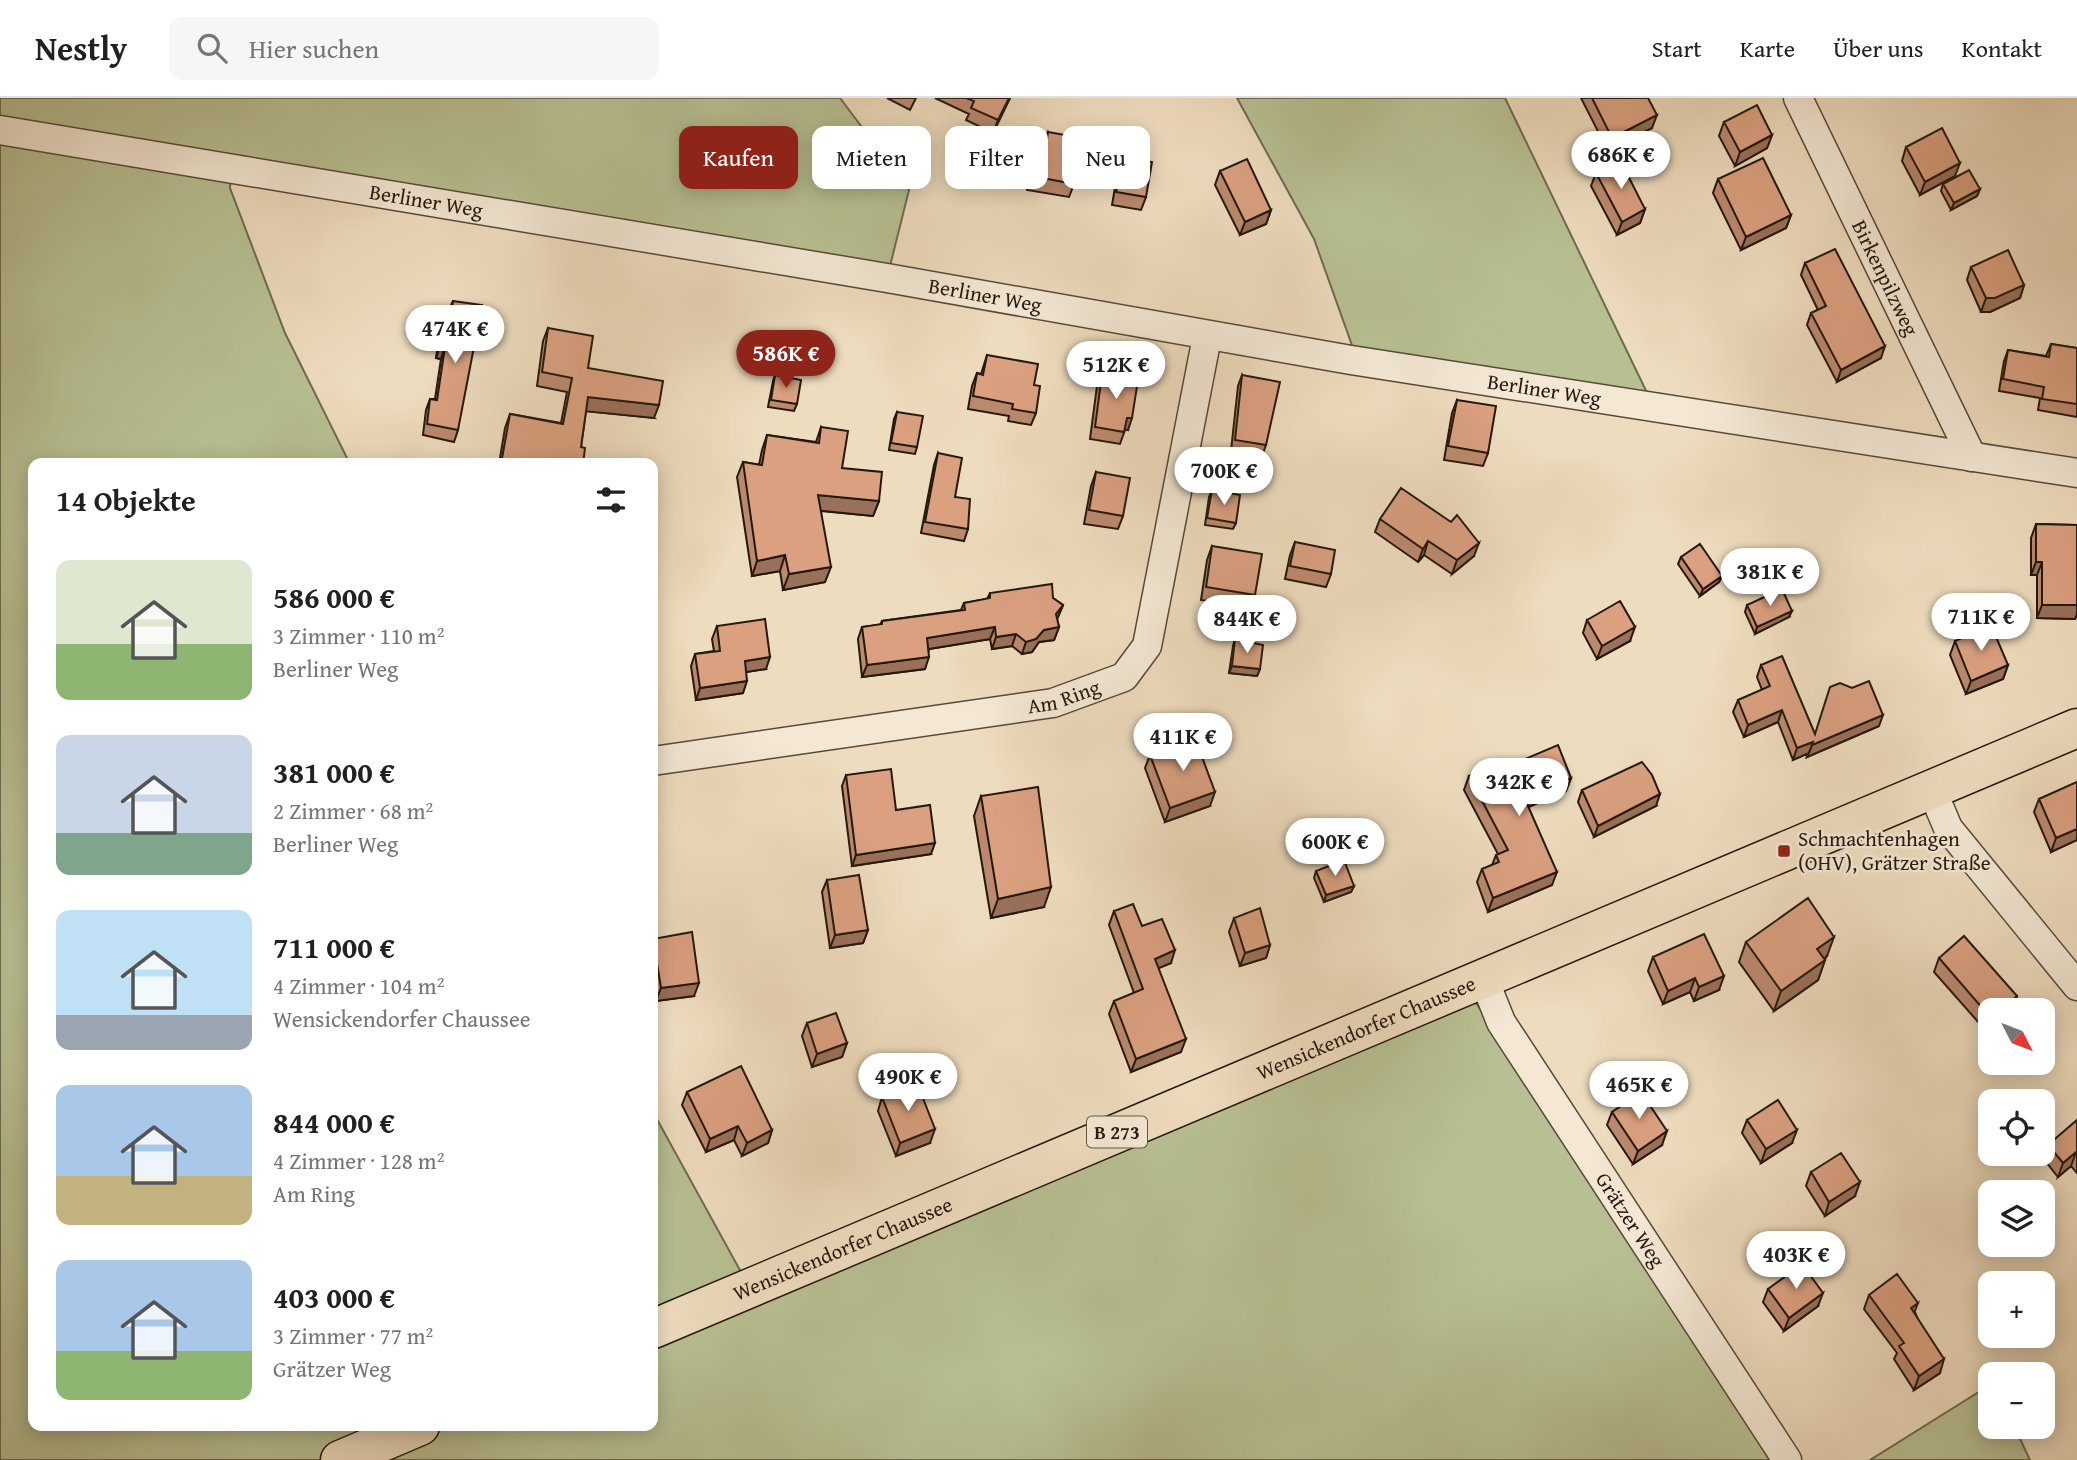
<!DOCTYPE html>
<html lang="de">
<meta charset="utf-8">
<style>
:root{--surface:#fff;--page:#f6f6f6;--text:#202124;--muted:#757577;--line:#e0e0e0;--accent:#8f2418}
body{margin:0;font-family:"Gentium Book Plus",serif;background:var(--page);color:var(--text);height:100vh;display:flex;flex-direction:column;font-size:26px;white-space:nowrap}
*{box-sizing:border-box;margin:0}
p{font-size:23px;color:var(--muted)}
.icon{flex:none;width:38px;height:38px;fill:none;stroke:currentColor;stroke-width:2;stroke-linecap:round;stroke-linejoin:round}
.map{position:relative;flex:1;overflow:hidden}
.panel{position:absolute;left:28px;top:360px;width:630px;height:973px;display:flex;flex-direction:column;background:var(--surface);border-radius:14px;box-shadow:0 4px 18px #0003}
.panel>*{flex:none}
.hud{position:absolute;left:679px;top:28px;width:665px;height:63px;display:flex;gap:14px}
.needle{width:46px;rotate:132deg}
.fabs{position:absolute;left:1978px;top:900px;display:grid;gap:14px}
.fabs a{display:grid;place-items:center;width:77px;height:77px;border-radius:14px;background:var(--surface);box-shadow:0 4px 18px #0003;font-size:35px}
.price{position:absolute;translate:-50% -60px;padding:0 16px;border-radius:24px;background:#fff;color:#222;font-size:23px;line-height:46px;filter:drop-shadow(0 2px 4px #0008)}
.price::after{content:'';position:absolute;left:50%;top:42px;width:21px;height:16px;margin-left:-10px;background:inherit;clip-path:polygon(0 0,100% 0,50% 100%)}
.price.selected{background:var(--accent);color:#fff}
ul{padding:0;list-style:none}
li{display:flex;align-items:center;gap:21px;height:175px;padding:0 28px}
li span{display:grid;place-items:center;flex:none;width:196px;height:140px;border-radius:14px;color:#555}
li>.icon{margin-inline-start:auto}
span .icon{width:84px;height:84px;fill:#fffc;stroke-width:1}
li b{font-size:30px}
h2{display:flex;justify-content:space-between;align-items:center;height:84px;padding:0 28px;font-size:30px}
.tag{padding:0 24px;border-radius:14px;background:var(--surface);box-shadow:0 4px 18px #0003;font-size:24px;line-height:63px}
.tag.selected{background:var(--accent);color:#fff}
header{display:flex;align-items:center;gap:42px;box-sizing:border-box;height:98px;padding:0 35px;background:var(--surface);border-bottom:2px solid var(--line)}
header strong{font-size:33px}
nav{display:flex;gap:38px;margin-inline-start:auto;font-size:24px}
.search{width:490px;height:63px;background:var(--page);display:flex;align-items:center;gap:18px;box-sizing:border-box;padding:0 24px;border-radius:14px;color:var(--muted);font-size:26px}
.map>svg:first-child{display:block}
.green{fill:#b8c093;stroke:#6e6c50;stroke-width:2}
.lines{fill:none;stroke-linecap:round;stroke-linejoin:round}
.street-casing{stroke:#574939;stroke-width:31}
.primary-casing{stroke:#25180d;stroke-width:41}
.street{stroke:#f4e8d5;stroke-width:28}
.primary{stroke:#eedcbe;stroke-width:38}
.wall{fill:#bb8a6e;stroke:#25180d;stroke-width:2}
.shaded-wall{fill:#99705a;stroke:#25180d;stroke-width:2}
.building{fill:#daa080;stroke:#25180d;stroke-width:2}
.poi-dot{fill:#8f2418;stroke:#f4e8d5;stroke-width:2.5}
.labels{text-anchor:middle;stroke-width:5;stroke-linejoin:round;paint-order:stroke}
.shield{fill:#f4e8d5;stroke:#635649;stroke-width:2}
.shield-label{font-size:19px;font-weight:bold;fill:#25180d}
.street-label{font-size:21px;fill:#25180d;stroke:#f4e8d5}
.poi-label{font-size:21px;fill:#25180d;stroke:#f4e8d5;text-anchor:start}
</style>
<header>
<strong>Nestly</strong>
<div class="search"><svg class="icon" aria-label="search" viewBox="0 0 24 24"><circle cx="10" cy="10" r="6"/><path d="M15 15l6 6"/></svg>Hier suchen</div>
<nav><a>Start</a><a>Karte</a><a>Über uns</a><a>Kontakt</a></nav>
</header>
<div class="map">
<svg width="2077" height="1362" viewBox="0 0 2077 1362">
<rect width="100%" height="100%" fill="#eedcbe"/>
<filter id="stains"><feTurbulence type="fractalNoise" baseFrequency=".00286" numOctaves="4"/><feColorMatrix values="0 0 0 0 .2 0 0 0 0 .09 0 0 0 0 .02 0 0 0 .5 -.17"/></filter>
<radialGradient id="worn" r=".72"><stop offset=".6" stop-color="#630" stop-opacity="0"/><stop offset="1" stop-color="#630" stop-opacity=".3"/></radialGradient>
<path class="green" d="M0,0H840L909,92L887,180L231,75L230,90L285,235L350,366H33V1328H653V1014L747,1185L1469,894L1771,1362H0Z
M1237,0H1505L1650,301L1353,250L1314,141Z
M1990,1287V1328H2014L2030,1362H1870Z"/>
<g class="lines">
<g class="street-casing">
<g id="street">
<path id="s1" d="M1798,0L1972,359"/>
<path id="s2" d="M0,32L887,180L1351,262L2077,375"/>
<path id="s3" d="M653,663L1053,605L1124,579L1147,548L1207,239"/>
<path d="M1932,692L1948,730L2077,888"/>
<path id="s4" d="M1483,879L1501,924L1787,1362"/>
</g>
</g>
<g class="primary-casing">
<g id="primary">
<path id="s5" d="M653,1231L2077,630"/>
<path d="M340,1362L420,1328"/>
</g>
</g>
<use href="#street" class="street"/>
<use href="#primary" class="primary"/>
</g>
<path class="wall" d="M887,0H916L910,12Z
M935,0H1010L993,35L966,22L969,16Z
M1581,0H1648L1652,30L1608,53Z
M1724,24L1772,37L1767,50L1735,68L1719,38Z
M1048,34L1074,86L1069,99L1027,92L1032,60L1037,47L1043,48Z
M1906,49L1955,78L1920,97L1902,63Z
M1123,59L1146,99L1141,112L1112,107L1118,72Z
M1220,73L1271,112L1266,126L1240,137L1215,87Z
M1596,75L1645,111L1640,125L1617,137L1591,88Z
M1718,81L1791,117L1786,130L1741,152L1713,95Z
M1943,86L1980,91L1977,98L1951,112L1941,93Z
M1805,165L1881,260L1837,284L1807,227L1811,215L1818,212L1801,177Z
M1971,169L2024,187L2020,200L1990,214H1981L1967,182Z
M453,203L458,332L454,344L423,337L426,312L430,301H435L441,261L436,260L440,233L444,221L447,222L448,214Z
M548,230L588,270L654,320L586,313L581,349L583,366H499L505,330L510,316L561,325L567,294L537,288L543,243Z
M2051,246L2077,250V319L2038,312L2040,300L1999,293L2004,263L2008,252L2046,258Z
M987,257L1034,287L1036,315L1031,327L1008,323L1009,318L968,311L972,288L977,275L981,276Z
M1102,276L1128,332H1125L1120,346L1090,341L1097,288Z
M775,277L797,306L794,313L768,309L773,283Z
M1242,277L1266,347L1262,358L1231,353L1238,288Z
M1457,302L1488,355L1483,368L1444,362L1452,315Z
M897,314L917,349L915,356L889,352L894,321Z
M821,329L842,370L879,403L873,418L821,413L825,484L783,492L780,473L752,478L737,379L743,364L759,367L762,352L767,337L816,344Z
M938,355L968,431L964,443L921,435L934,367Z
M1096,374L1123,418L1118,431L1084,426L1091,388Z
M1212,392L1236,425L1233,431L1205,427L1209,399Z
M1380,421L1451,424L1474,458L1452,476L1424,457L1418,464L1375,434Z
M2036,426L2077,427V516L2075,521L2037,520V477H2031V440Z
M1295,444L1331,476L1326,489L1285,481L1290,457Z
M1212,448L1255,497L1250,510L1201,502L1207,462Z
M1681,459L1722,478L1719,484L1700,498L1678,466Z
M990,495L1053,500L1063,507L1057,521L1059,529L1054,542L1039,544L1032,554L1022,556L1012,548L992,551L990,541L929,551L925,571L862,579L858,541L862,529L880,527L882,523L961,512L964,505L987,501Z
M1747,507L1789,519L1755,536L1745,514Z
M1587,522L1630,543L1597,561L1583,535Z
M717,528L766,571L746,574L743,595L696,602L691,568L695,556L714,553L712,541Z
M1235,541L1260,571L1257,578L1229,575L1233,548Z
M1955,543L2008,567L2003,581L1966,596L1950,557Z
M1761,567L1815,635L1879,628L1807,659L1809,655L1793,662L1778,624L1744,639L1733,614L1738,602L1762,592L1757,579Z
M1150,657L1210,708L1165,724L1145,670Z
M1497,673L1571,680L1566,693L1528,709L1552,787L1488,814L1477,784L1482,771L1492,767L1496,757L1498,756L1464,692L1469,678Z
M846,677L896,712L931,756L852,768L842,688Z
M2077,684V742L2051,754L2034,714L2039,701Z
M1582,692L1656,708L1594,739L1578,704Z
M981,698L1044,809L991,820L974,718Z
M1316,773L1354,788L1351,794L1324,804L1314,780Z
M827,782L868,832L863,845L830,850L822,794Z
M1114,813L1142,828L1171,865L1158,870L1181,954L1131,974L1109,916L1114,903L1134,895L1109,827Z
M1234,820L1270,847L1266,860L1240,868L1229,834Z
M653,841L694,898L656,903L653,883Z
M1746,844L1827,858L1824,861L1825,862L1818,882L1774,913L1739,864Z
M1653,859L1719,892L1694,903L1690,894L1663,906L1648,873Z
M1939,860L2017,898L2012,912H1990V931L1987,934L1934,874Z
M807,925L847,945L842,959L812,969L802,938Z
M687,994L772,1032L768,1045L742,1058L734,1042L706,1054L682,1007Z
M882,999L930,1045L896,1058L878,1013Z
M1612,1014L1662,1047L1633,1066L1607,1027Z
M1747,1022L1792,1045L1761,1065L1742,1035Z
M2077,1022V1075L2071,1068L2058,1079L2043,1060L2048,1047Z
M1811,1074L1855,1098L1825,1118L1806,1088Z
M1768,1191L1818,1208L1784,1233L1763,1204Z
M1869,1197L1915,1214L1940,1275L1914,1292L1894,1261L1897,1255L1864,1211Z"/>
<path class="shaded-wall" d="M1009,0H1010L993,35L998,22Z
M1657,17L1652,30L1608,53L1612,40Z
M1772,37L1767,50L1735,68L1740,54Z
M1960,65L1955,78L1920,97L1925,84Z
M1980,91L1977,98L1951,112L1954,105Z
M1645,111L1640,125L1617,137L1622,124Z
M1271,112L1266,126L1240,137L1245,124Z
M1791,117L1786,130L1741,152L1746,139Z
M2024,187L2020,200L1990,214H1981L1986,200Z
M440,248L445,249L441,261L436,260Z
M1885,248L1881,260L1837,284L1841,272Z
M588,299L659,307L654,320L583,313Z
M1127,320H1132L1128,332L1122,331Z
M818,397L879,403L873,418L813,412Z
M1428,443L1424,457L1418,464L1423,451Z
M1479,445L1474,458L1452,476L1457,462Z
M785,457L780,473L752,478L757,463Z
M2036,464H2042L2037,477H2031Z
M831,469L825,484L783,492L789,476Z
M1722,478L1719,484L1700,498L1703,491Z
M1063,507L1058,519L1052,528L1056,516Z
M2042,507H2077V516L2075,521L2037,520Z
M1792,513L1789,519L1755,536L1757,529Z
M995,529L990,541L923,552L927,540Z
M1059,529L1054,542L1039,544L1032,554L1022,556L1026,544L1044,532Z
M1635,529L1630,543L1597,561L1602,548Z
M1016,536L1012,548L992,551L996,539Z
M770,559L766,571L740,575L745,563Z
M929,559L925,571L862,579L867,567Z
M2008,567L2003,581L1966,596L1971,583Z
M1232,568L1260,571L1257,578L1229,575Z
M747,583L743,595L696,602L700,590Z
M1782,612L1778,624L1744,639L1748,627Z
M1883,617L1879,628L1807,659L1812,647Z
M1813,644L1809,655L1793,662L1797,650Z
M1571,680L1566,693L1519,713L1524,699Z
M1215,694L1210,708L1165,724L1170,710Z
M1660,696L1656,708L1594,739L1598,728Z
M2077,731V742L2051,754L2056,740Z
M935,745L931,756L852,768L856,757Z
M1557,774L1552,787L1488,814L1493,800Z
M1354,788L1351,794L1324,804L1326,797Z
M1051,789L1044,809L991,820L998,801Z
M868,832L863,845L830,850L835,837Z
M1834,839L1827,858L1810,871L1817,851Z
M1270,847L1266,860L1240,868L1245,855Z
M1175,852L1171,865L1150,874L1155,861Z
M1825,862L1818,882L1774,913L1781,893Z
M1724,878L1719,892L1694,903L1699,889Z
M1695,880L1690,894L1663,906L1668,893Z
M699,885L694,898L656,903L661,890Z
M2017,898L2012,912H2002Z
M1186,941L1181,954L1131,974L1136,961Z
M847,945L842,959L812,969L817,956Z
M738,1028L734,1042L706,1054L710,1041Z
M935,1031L930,1045L896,1058L900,1045Z
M772,1032L768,1045L742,1058L747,1045Z
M1797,1032L1792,1045L1761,1065L1766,1051Z
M1667,1033L1662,1047L1633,1066L1638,1053Z
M2076,1054L2071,1068L2058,1079L2063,1065Z
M1860,1084L1855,1098L1825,1118L1829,1104Z
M1823,1195L1818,1208L1784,1233L1789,1220Z
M1918,1205L1913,1218L1911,1210Z
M1944,1261L1940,1275L1914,1292L1919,1278Z"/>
<path class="building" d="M966,0H1009L998,22L971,10L974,3Z
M1592,0H1648L1657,17L1612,40Z
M1757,7L1772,37L1740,54L1724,24Z
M1942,30L1960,65L1925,84L1906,49Z
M1048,34L1082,40L1074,86L1032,78L1037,47L1046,48Z
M1123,59L1152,64L1146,99L1116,94Z
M1763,60L1791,117L1746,139L1718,81Z
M1247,61L1271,112L1245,124L1220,73Z
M1620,62L1645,111L1622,124L1596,75Z
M1969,72L1980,91L1954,105L1943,86Z
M1835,151L1885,248L1841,272L1811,215L1826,208L1805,165Z
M2008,152L2024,187L1995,200H1986L1971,169Z
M453,203L482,207L458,332L427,326L430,301L437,302L445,249L440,248L444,221L450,222Z
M548,230L593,238L588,270L663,283L659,307L588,299L581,349L585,350L583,366H501L510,316L563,326L572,280L542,274Z
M2051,246L2077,250V306L2042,301L2044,289L2003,281L2008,252L2049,259Z
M987,257L1038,266L1034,287L1040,288L1036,315L1012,311L1013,306L973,298L977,275L983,277Z
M1119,270L1128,280L1138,282L1132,320H1127L1124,334L1095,329L1102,276L1112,278Z
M775,277L801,282L797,306L771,302Z
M1242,277L1280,284L1266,347L1235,342Z
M1457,302L1496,308L1488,355L1448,348Z
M897,314L923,318L917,349L891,345Z
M821,329L848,333L842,370L882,374L879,403L818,397L831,469L789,476L785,457L757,463L743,364L762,367L767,337L819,345Z
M938,355L962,360L955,399L970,401L968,431L925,424Z
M1096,374L1130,380L1123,418L1089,412Z
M1401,390L1451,424L1457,417L1479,445L1457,462L1428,443L1423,451L1380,421Z
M1212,392L1240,397L1236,425L1207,420Z
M2036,426L2077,427V507H2042V464H2036Z
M1295,444L1335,452L1331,476L1290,468Z
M1700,446L1722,478L1703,491L1681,459Z
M1212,448L1262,456L1255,497L1206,489Z
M1052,486L1053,500L1063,507L1056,516L1059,529L1044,532L1036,541L1026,544L1016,536L996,539L995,529L927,540L929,559L867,567L862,529L882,526V523L965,512L964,505L990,500V495Z
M1782,491L1792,513L1757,529L1747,507Z
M1620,503L1635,529L1602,548L1587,522Z
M765,521L770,559L745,563L747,583L700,590L695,556L720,553L717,528Z
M1991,527L2008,567L1971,583L1955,543Z
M1235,541L1263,547L1260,571L1232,568Z
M1782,558L1815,636L1830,589L1840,585L1852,590L1869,583L1883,617L1812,647L1813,644L1797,650L1782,612L1748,627L1738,602L1770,588L1761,567Z
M1195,640L1215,694L1170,710L1150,657Z
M1558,647L1571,680L1524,699L1557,774L1493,800L1482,771L1499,764L1496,757L1508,752L1469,678L1494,666L1497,673Z
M1642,664L1652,677L1660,696L1598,728L1582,692Z
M891,671L896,712L930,707L935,745L856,757L846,677Z
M2077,684V731L2056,740L2039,701Z
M1038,689L1051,789L998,801L981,698Z
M1344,762L1354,788L1326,797L1316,773Z
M859,777L868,832L835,837L827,782Z
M1808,800L1834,839L1817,851L1825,862L1781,893L1746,844Z
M1133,806L1142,828L1162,821L1175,852L1155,861L1186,941L1136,961L1114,903L1143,891L1114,813Z
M1260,810L1270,847L1245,855L1234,820Z
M692,834L699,885L661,890L653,841Z
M1704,836L1724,878L1699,889L1695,880L1668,893L1653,859Z
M1964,838L2017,898L2002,912H1990V919L1939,860Z
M836,915L847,945L817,956L807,925Z
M741,968L772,1032L747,1045L738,1028L710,1041L687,994Z
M917,985L935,1031L900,1045L882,999Z
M1641,994L1667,1033L1638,1053L1612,1014Z
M1778,1002L1797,1032L1766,1051L1747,1022Z
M2077,1022V1056L2076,1054L2063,1065L2048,1047Z
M1841,1055L1860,1084L1829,1104L1811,1074Z
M1802,1166L1823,1195L1789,1220L1768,1191Z
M1897,1176L1918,1205L1911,1210L1944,1261L1919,1278L1899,1248L1904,1245L1869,1197Z"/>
<rect class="poi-dot" x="1777" y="746" width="14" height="14" rx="3.5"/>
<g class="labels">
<rect class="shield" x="1087" y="1018.5" width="60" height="31" rx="5"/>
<g class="shield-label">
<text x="1117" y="1041">B 273</text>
</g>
<g class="street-label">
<text dy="7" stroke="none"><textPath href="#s2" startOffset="432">Berliner Weg</textPath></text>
<text dy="7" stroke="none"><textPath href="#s1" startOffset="200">Birkenpilzweg</textPath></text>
<text dy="7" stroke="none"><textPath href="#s2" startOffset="999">Berliner Weg</textPath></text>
<text dy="7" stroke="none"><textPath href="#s2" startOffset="1566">Berliner Weg</textPath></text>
<text dy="7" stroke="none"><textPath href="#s3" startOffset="416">Am Ring</textPath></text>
<text dy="7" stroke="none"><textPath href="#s5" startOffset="774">Wensickendorfer Chaussee</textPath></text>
<text dy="7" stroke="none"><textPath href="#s4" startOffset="285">Grätzer Weg</textPath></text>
<text dy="7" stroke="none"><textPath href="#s5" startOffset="206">Wensickendorfer Chaussee</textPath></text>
</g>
<g class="poi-label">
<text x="1798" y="748">Schmachtenhagen<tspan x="1798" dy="24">(OHV), Grätzer Straße</tspan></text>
</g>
</g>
<rect width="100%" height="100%" filter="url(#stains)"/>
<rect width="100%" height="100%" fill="url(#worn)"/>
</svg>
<div class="fabs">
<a><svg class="needle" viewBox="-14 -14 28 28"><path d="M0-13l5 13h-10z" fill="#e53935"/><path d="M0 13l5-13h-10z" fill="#757577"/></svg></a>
<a><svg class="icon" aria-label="locate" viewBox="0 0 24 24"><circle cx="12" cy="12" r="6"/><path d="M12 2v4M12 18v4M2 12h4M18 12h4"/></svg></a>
<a><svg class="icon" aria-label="layers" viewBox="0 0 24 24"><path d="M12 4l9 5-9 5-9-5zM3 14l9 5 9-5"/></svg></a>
<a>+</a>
<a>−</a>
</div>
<b class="price" style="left:1621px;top:93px">686K €</b>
<b class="price" style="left:455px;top:267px">474K €</b>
<b class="price selected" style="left:786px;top:292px">586K €</b>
<b class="price" style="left:1116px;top:303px">512K €</b>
<b class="price" style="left:1224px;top:409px">700K €</b>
<b class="price" style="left:1770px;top:510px">381K €</b>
<b class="price" style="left:1981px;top:555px">711K €</b>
<b class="price" style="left:1247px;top:557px">844K €</b>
<b class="price" style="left:1183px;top:675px">411K €</b>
<b class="price" style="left:1519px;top:720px">342K €</b>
<b class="price" style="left:1335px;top:780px">600K €</b>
<b class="price" style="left:908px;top:1015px">490K €</b>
<b class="price" style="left:1639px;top:1023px">465K €</b>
<b class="price" style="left:1796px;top:1193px">403K €</b>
<div class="hud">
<a class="tag selected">Kaufen</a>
<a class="tag">Mieten</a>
<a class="tag">Filter</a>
<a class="tag">Neu</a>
</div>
<section class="panel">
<h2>14 Objekte<svg class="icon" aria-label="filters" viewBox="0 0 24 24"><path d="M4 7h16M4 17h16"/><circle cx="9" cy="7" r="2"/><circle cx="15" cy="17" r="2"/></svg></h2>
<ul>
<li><span style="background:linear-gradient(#dfe7d0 60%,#8fb573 0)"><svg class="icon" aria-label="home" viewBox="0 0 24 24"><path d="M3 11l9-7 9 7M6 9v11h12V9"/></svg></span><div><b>586 000 €</b><p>3 Zimmer · 110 m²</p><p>Berliner Weg</p></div></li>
<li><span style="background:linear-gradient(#c9d6e8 70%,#7fa58c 0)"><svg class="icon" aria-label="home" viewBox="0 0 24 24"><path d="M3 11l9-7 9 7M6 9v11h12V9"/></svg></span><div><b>381 000 €</b><p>2 Zimmer · 68 m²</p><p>Berliner Weg</p></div></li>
<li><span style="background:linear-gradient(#bfe0f5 75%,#9aa5b1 0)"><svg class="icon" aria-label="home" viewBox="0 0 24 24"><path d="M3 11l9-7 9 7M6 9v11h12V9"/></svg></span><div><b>711 000 €</b><p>4 Zimmer · 104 m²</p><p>Wensickendorfer Chaussee</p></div></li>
<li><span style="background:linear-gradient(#a9c7e8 65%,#c2b280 0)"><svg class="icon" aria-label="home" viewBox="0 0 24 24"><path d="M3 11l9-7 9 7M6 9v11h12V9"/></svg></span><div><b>844 000 €</b><p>4 Zimmer · 128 m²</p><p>Am Ring</p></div></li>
<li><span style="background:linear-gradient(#a9c7e8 65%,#8fb573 0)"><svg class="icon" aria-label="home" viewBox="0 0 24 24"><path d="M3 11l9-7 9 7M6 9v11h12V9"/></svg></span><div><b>403 000 €</b><p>3 Zimmer · 77 m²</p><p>Grätzer Weg</p></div></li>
</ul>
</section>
</div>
